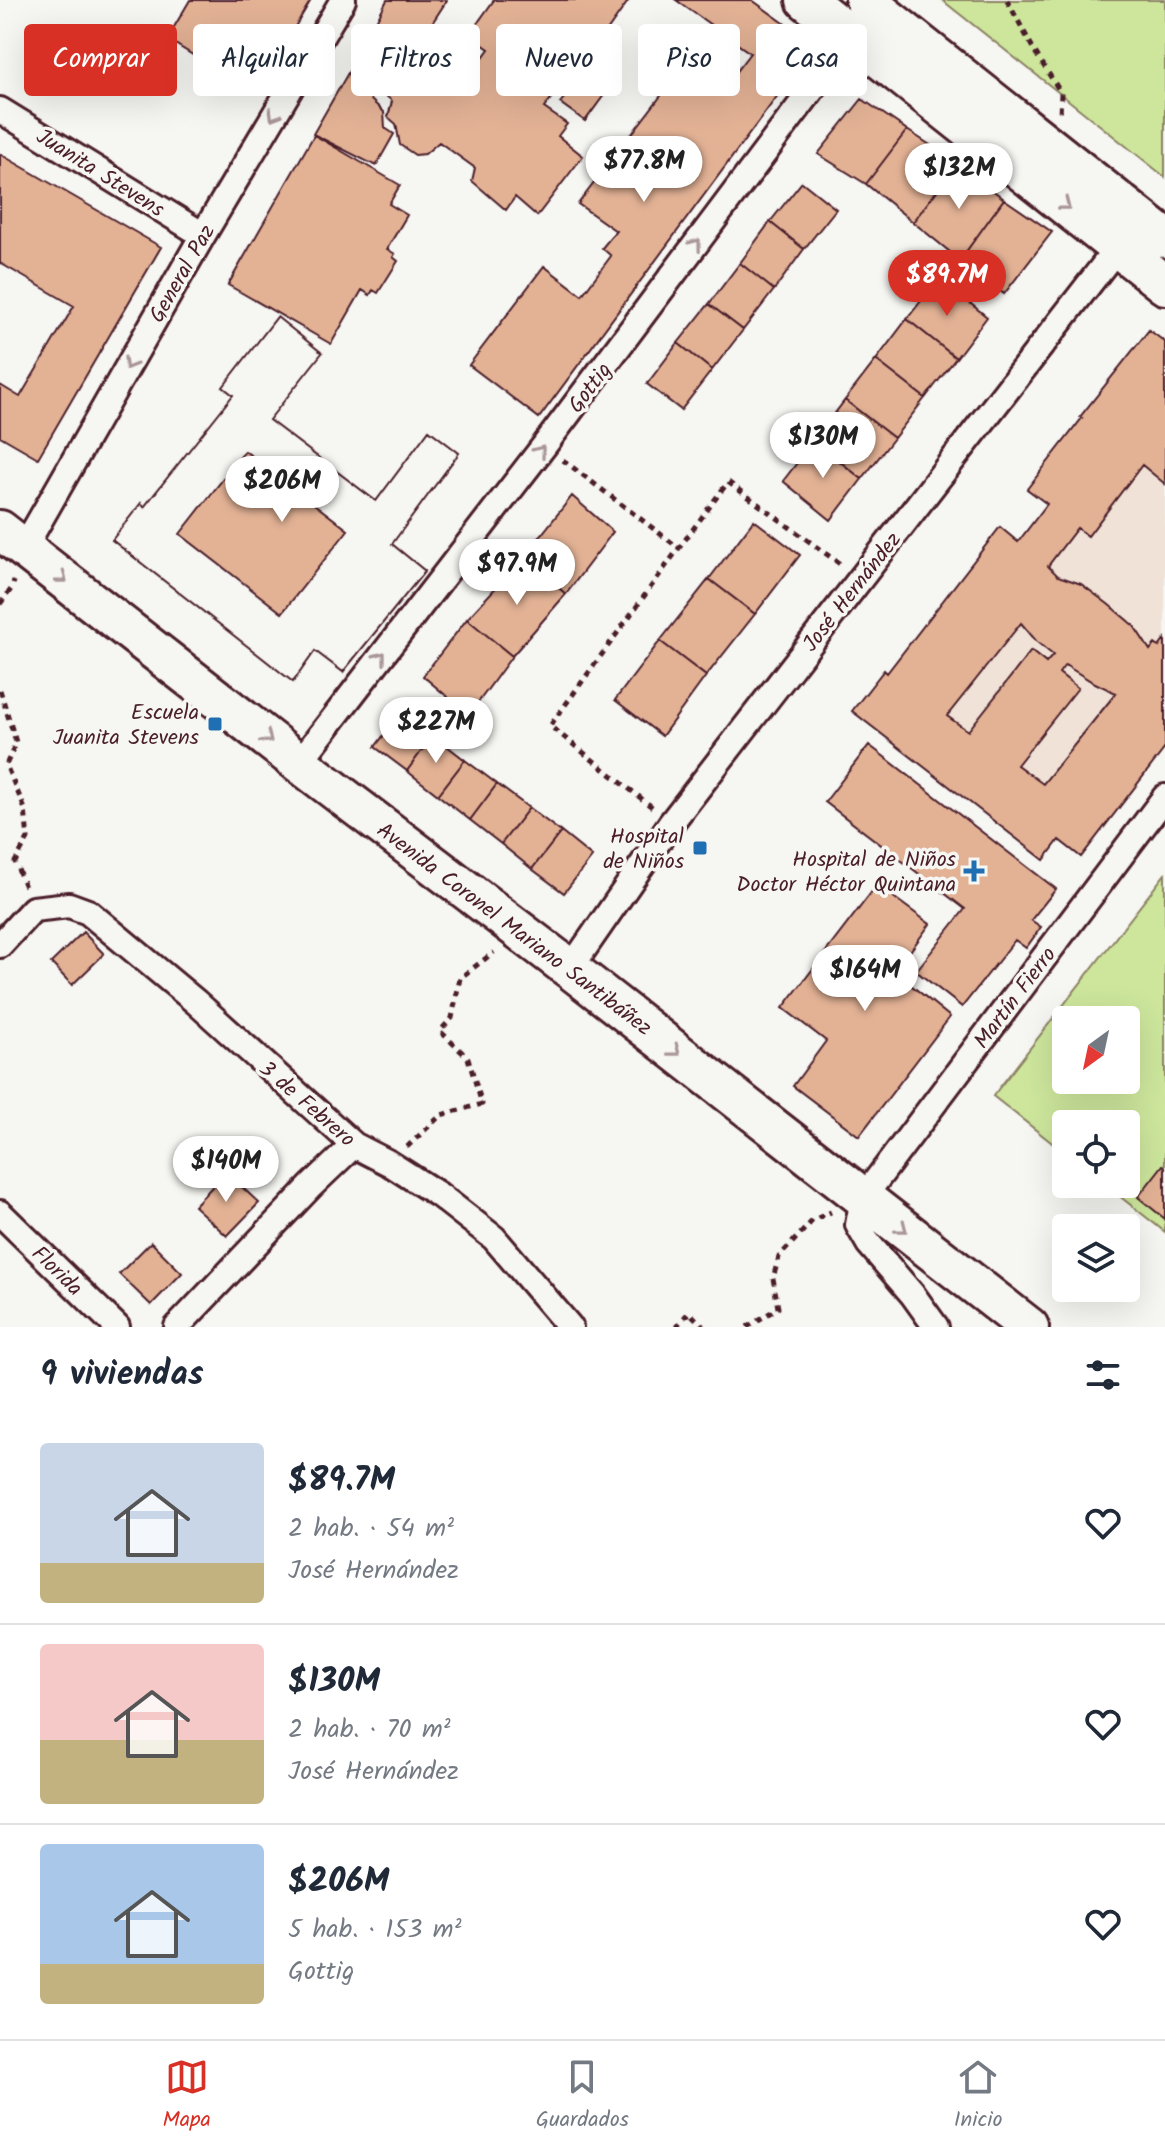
<!DOCTYPE html>
<html lang="es">
<meta charset="utf-8">
<style>
:root{--surface:#fff;--page:#f2f2f3;--text:#1f2937;--muted:#747a83;--line:#e0e1e3;--accent:#d93025}
body{margin:0;font-family:Kalam,sans-serif;background:var(--page);color:var(--text);height:100vh;display:flex;flex-direction:column;font-size:30px;white-space:nowrap}
*{box-sizing:border-box;margin:0}
p{font-size:26px;color:var(--muted)}
.icon{flex:none;width:44px;height:44px;fill:none;stroke:currentColor;stroke-width:2;stroke-linecap:round;stroke-linejoin:round}
.map{position:relative;height:1327px;overflow:hidden}
.side{display:flex;flex-direction:column;background:var(--surface);flex:1}
.side>*{flex:none}
.top-card{position:absolute;left:24px;top:24px;width:1118px;height:72px;display:flex;gap:16px}
.needle{width:52px;rotate:213deg}
.fabs{position:absolute;left:1052px;top:1006px;display:grid;gap:16px}
.fabs a{display:grid;place-items:center;width:88px;height:88px;border-radius:8px;background:var(--surface);box-shadow:0 8px 32px #0002;font-size:40px}
.price{position:absolute;translate:-50% -68px;padding:0 18px;border-radius:28px;background:#fff;color:#222;font-size:26px;line-height:52px;filter:drop-shadow(0 2px 4px #0008)}
.price::after{content:'';position:absolute;left:50%;top:48px;width:24px;height:18px;margin-left:-12px;background:inherit;clip-path:polygon(0 0,100% 0,50% 100%)}
.price.selected{background:var(--accent);color:#fff}
ul{padding:0;list-style:none}
li{display:flex;align-items:center;gap:24px;height:200px;padding:0 40px}
li+li{border-top:2px solid var(--line)}
li span{display:grid;place-items:center;flex:none;width:224px;height:160px;border-radius:8px;color:#555}
li>.icon{margin-inline-start:auto}
span .icon{width:96px;height:96px;fill:#fffc;stroke-width:1}
li b{font-size:34px}
h2{display:flex;justify-content:space-between;align-items:center;height:96px;padding:0 40px;font-size:34px}
.chip{padding:0 28px;border-radius:8px;background:var(--surface);box-shadow:0 8px 32px #0002;font-size:28px;line-height:72px}
.chip.selected{background:var(--accent);color:#fff}
.menu{display:flex;justify-content:space-around;align-items:center;height:112px;border-top:2px solid var(--line);background:var(--surface);font-size:22px;color:var(--muted)}
.menu a{display:grid;justify-items:center;gap:4px}
.menu .selected{color:var(--accent)}
.map>svg:first-child{display:block}
.built{fill:#f0e2d6}
.green{fill:#cde69c;stroke:#8c8264;stroke-width:2;fill-rule:evenodd}
.building{fill:#e3b295;stroke:#4a1f2b;stroke-width:2;fill-rule:evenodd}
.lines{fill:none;stroke-linecap:round;stroke-linejoin:round}
.minor-casing{stroke:#4a1f2b;stroke-width:30}
.primary-casing{stroke:#4a1f2b;stroke-width:44}
.path{stroke:#4a1f2b;stroke-width:5;stroke-dasharray:6 6;stroke-linecap:butt}
.minor{stroke:#f6f6f2;stroke-width:24}
.primary{stroke:#f6f6f2;stroke-width:38}
.oneway{stroke:#a99598}
.poi-dot{fill:#1f6fb2;stroke:#f6f6f2;stroke-width:3}
.labels{text-anchor:middle;stroke-width:7;stroke-linejoin:round;paint-order:stroke}
.street-label{font-size:22px;fill:#4a1f2b;stroke:#f6f6f2}
.poi-label{font-size:22px;fill:#4a1f2b;stroke:#f6f6f2;text-anchor:end}
</style>
<div class="map">
<svg width="1165" height="1327" viewBox="0 0 1165 1327">
<rect width="100%" height="100%" fill="#f6f6f2"/>
<filter id="ink" filterUnits="userSpaceOnUse"><feTurbulence type="fractalNoise" baseFrequency=".0125" numOctaves="2"/><feDisplacementMap in="SourceGraphic" scale="16" xChannelSelector="R" yChannelSelector="G"/><feConvolveMatrix kernelMatrix="1 2 1 2 8 2 1 2 1" color-interpolation-filters="sRGB"/></filter>
<g filter="url(#ink)">
<path class="built" d="M1149,330L1165,342V748L1081,857L1059,841L1044,860L852,711L887,673L1000,527L1018,542L1047,505L1027,489L1082,419L1080,417Z"/>
<path class="green" d="M942,0H1165V177Z
M1165,874V1232L1104,1184H1126V1124H1066V1154L993,1096ZM1066,1020H1126V1080H1066Z"/>
<path class="building" d="M190,0H311L256,92L223,72L240,44L218,31L201,60L167,39Z
M387,0H447L427,31L447,46L455,36L480,54L470,68L473,71L489,49L469,35L494,0H629L585,62L579,58L569,73L578,79L582,73L607,91L585,121L560,103L564,98L556,92L544,108L567,124L558,136L583,156L537,216L515,197L506,210L472,181L475,168L439,142L425,154L415,155L400,145L396,124L388,117L392,101L373,85L390,65L392,53L371,31Z
M676,0H752L805,38L807,56L539,418L469,365L544,266L582,295L611,256L602,248L616,231L578,204L670,84L684,83L700,87L708,80L721,91L750,53Z
M368,38L388,61L367,86L371,100L384,112L385,128L394,134L376,166L313,134Z
M862,99L907,130L866,184L818,154Z
M907,130L958,163L913,222L866,184Z
M314,135L400,185L389,204L407,215L387,249L395,254L393,257L398,261L378,293L373,290L370,295L362,290L331,344L228,285Z
M0,154L161,247L38,458L0,436V385L20,397L74,306L0,263Z
M958,163L1004,199L960,260L913,222Z
M802,182L836,209L804,249L770,222Z
M1004,199L1052,232L1004,294L960,260Z
M770,222L804,249L774,290L740,263Z
M740,263L774,290L743,330L709,304Z
M939,278L987,317L956,358L907,319Z
M709,304L743,330L712,370L678,343Z
M277,317L322,353L269,420L376,501L429,430L459,453L392,544L425,571L343,672L315,651L293,682L112,540L141,503L144,507L233,395L223,387ZM245,451L348,530L282,613L180,534Z
M277,317L322,353L269,420L376,501L429,430L459,453L392,544L425,571L343,672L315,651L293,682L112,540L141,503L144,507L233,395L223,387Z
M907,319L956,358L925,398L876,360Z
M1149,330L1165,342V484L1142,465L1088,536L1077,528L1048,566L1058,576L1081,584L1108,604L1134,626L1150,650L1155,644L1159,647L1165,639V748L1081,857L1059,840L1044,860L852,711L884,670L887,673L1000,527L1018,542L1047,504L1027,489L1082,418L1080,417ZM1021,623L1037,642L1053,655L1046,663L1031,651L968,731L947,716ZM1065,665L1091,681L1116,693L1043,784L1017,765L1078,688L1059,673Z
M678,343L712,370L681,410L647,384Z
M876,360L925,398L894,438L845,400Z
M845,400L894,438L862,479L814,441Z
M814,441L862,479L831,520L783,481Z
M572,496L613,532L566,594L523,558Z
M754,520L800,555L755,614L709,579Z
M523,558L566,594L512,656L467,619Z
M709,579L755,614L706,676L660,641Z
M467,619L512,656L469,715L423,676Z
M660,641L706,676L662,736L615,700Z
M402,711L433,735L407,771L375,747Z
M433,735L465,760L438,795L407,771Z
M869,745L1056,889L1031,920L1041,927L1026,948L1015,940L962,1007L916,971L965,909L825,802Z
M465,760L497,784L470,820L438,795Z
M497,784L529,808L501,844L470,820Z
M529,808L561,832L532,869L501,844Z
M561,832L592,857L564,893L532,869Z
M877,885L930,924L895,972L950,1017L859,1136L793,1086L826,1041L783,1008Z
M83,932L104,954L72,985L51,963Z
M1163,1165L1165,1167V1219L1138,1197Z
M226,1172L259,1203L227,1236L194,1206Z
M151,1242L182,1273L151,1305L119,1274Z"/>
<g class="lines">
<g class="minor-casing">
<path id="minor" d="M0,110L203,235
M24,548L203,235L343,0
M299,763L544,446L859,27
M0,945L33,909L69,905L88,912L196,1002L354,1145L389,1163L439,1195L494,1238L570,1327
M570,969L671,823L1125,238
M0,1213L117,1327
M177,1327L311,1186L354,1145
M936,1327L913,1295L869,1244L858,1225L863,1198L1165,797"/>
</g>
<g class="primary-casing">
<path id="primary" d="M806,0L1165,285
M865,0L1165,238
M0,530L299,763L570,969L1029,1327"/>
</g>
<path class="path" d="M1007,0L1035,52L1061,93L1060,116
M563,460L679,548L728,482L840,564
M0,604L12,588L14,581
M0,690L16,742L6,765L25,809L28,839L15,862L25,887
M652,807L550,726L679,548
M407,1147L441,1115L482,1104L468,1058L440,1031L452,1018L460,978L494,952
M676,1327L689,1312L704,1327
M747,1327L778,1308L773,1278L779,1257L813,1220L831,1212"/>
<use href="#minor" class="minor"/>
<use href="#primary" class="primary"/>
</g>
<defs><path id="oneway-chevron" d="M-2-3.5L2.5 0L-2 3.5" fill="none" stroke-width="1.6" stroke-linecap="round" stroke-linejoin="round" transform="scale(2)"/></defs>
<g class="oneway">
<use href="#oneway-chevron" transform="translate(274 115) rotate(121)"/>
<use href="#oneway-chevron" transform="translate(1065 205) rotate(38)"/>
<use href="#oneway-chevron" transform="translate(696 244) rotate(-53)"/>
<use href="#oneway-chevron" transform="translate(129 364) rotate(120)"/>
<use href="#oneway-chevron" transform="translate(540 451) rotate(-52)"/>
<use href="#oneway-chevron" transform="translate(62 578) rotate(38)"/>
<use href="#oneway-chevron" transform="translate(381 657) rotate(-52)"/>
<use href="#oneway-chevron" transform="translate(267 738) rotate(38)"/>
<use href="#oneway-chevron" transform="translate(675 1051) rotate(38)"/>
<use href="#oneway-chevron" transform="translate(902 1228) rotate(38)"/>
</g>
</g>
<g class="poi-dot">
<rect x="207" y="716" width="16" height="16" rx="4"/>
<rect x="692" y="840" width="16" height="16" rx="4"/>
<path d="M970 859h8v8h8v8h-8v8h-8v-8h-8v-8h8z"/>
</g>
<g class="labels">
<g class="street-label">
<text transform="translate(101 172) rotate(32)" y="8">Juanita Stevens</text>
<text transform="translate(181 273) rotate(-60)" y="8">General Paz</text>
<text transform="translate(589 387) rotate(-53)" y="8">Gottig</text>
<text transform="translate(851 591) rotate(-52)" y="8">José Hernández</text>
<text transform="translate(515 928) rotate(37)" y="8">Avenida Coronel Mariano Santibáñez</text>
<text transform="translate(1014 997) rotate(-53)" y="8">Martín Fierro</text>
<text transform="translate(308 1103) rotate(41)" y="8">3 de Febrero</text>
<text transform="translate(58 1270) rotate(44)" y="8">Florida</text>
</g>
<g class="poi-label">
<text x="199" y="719">Escuela<tspan x="199" dy="25">Juanita Stevens</tspan></text>
<text x="684" y="843">Hospital<tspan x="684" dy="25">de Niños</tspan></text>
<text x="956" y="866">Hospital de Niños<tspan x="956" dy="25">Doctor Héctor Quintana</tspan></text>
</g>
</g>
</svg>
<div class="fabs">
<a><svg class="needle" viewBox="-14 -14 28 28"><path d="M0-13l5 13h-10z" fill="#e53935"/><path d="M0 13l5-13h-10z" fill="#747a83"/></svg></a>
<a><svg class="icon" aria-label="locate" viewBox="0 0 24 24"><circle cx="12" cy="12" r="6"/><path d="M12 2v4M12 18v4M2 12h4M18 12h4"/></svg></a>
<a><svg class="icon" aria-label="layers" viewBox="0 0 24 24"><path d="M12 4l9 5-9 5-9-5zM3 14l9 5 9-5"/></svg></a>
</div>
<b class="price" style="left:644px;top:204px">$77.8M</b>
<b class="price" style="left:959px;top:211px">$132M</b>
<b class="price selected" style="left:947px;top:318px">$89.7M</b>
<b class="price" style="left:823px;top:480px">$130M</b>
<b class="price" style="left:282px;top:524px">$206M</b>
<b class="price" style="left:517px;top:607px">$97.9M</b>
<b class="price" style="left:436px;top:765px">$227M</b>
<b class="price" style="left:865px;top:1013px">$164M</b>
<b class="price" style="left:226px;top:1204px">$140M</b>
<div class="top-card">
<a class="chip selected">Comprar</a>
<a class="chip">Alquilar</a>
<a class="chip">Filtros</a>
<a class="chip">Nuevo</a>
<a class="chip">Piso</a>
<a class="chip">Casa</a>
</div>
</div>
<section class="side">
<h2>9 viviendas<svg class="icon" aria-label="filters" viewBox="0 0 24 24"><path d="M4 7h16M4 17h16"/><circle cx="9" cy="7" r="2"/><circle cx="15" cy="17" r="2"/></svg></h2>
<ul>
<li><span style="background:linear-gradient(#c9d6e8 75%,#c2b280 0)"><svg class="icon" aria-label="home" viewBox="0 0 24 24"><path d="M3 11l9-7 9 7M6 9v11h12V9"/></svg></span><div><b>$89.7M</b><p>2 hab. · 54 m²</p><p>José Hernández</p></div><svg class="icon" aria-label="heart" viewBox="0 0 24 24"><path d="M12 20l-8-8c-3-5 5-10 8-4 3-6 11-1 8 4z"/></svg></li>
<li><span style="background:linear-gradient(#f6c9c9 60%,#c2b280 0)"><svg class="icon" aria-label="home" viewBox="0 0 24 24"><path d="M3 11l9-7 9 7M6 9v11h12V9"/></svg></span><div><b>$130M</b><p>2 hab. · 70 m²</p><p>José Hernández</p></div><svg class="icon" aria-label="heart" viewBox="0 0 24 24"><path d="M12 20l-8-8c-3-5 5-10 8-4 3-6 11-1 8 4z"/></svg></li>
<li><span style="background:linear-gradient(#a9c7e8 75%,#c2b280 0)"><svg class="icon" aria-label="home" viewBox="0 0 24 24"><path d="M3 11l9-7 9 7M6 9v11h12V9"/></svg></span><div><b>$206M</b><p>5 hab. · 153 m²</p><p>Gottig</p></div><svg class="icon" aria-label="heart" viewBox="0 0 24 24"><path d="M12 20l-8-8c-3-5 5-10 8-4 3-6 11-1 8 4z"/></svg></li>
</ul>
</section>
<nav class="menu">
<a class="selected"><svg class="icon" aria-label="map" viewBox="0 0 24 24"><path d="M3 6l6-2 6 2 6-2v14l-6 2-6-2-6 2zM9 4v14M15 6v14"/></svg>Mapa</a>
<a><svg class="icon" aria-label="saved" viewBox="0 0 24 24"><path d="M7 4h10v16l-5-4-5 4z"/></svg>Guardados</a>
<a><svg class="icon" aria-label="home" viewBox="0 0 24 24"><path d="M3 11l9-7 9 7M6 9v11h12V9"/></svg>Inicio</a>
</nav>
